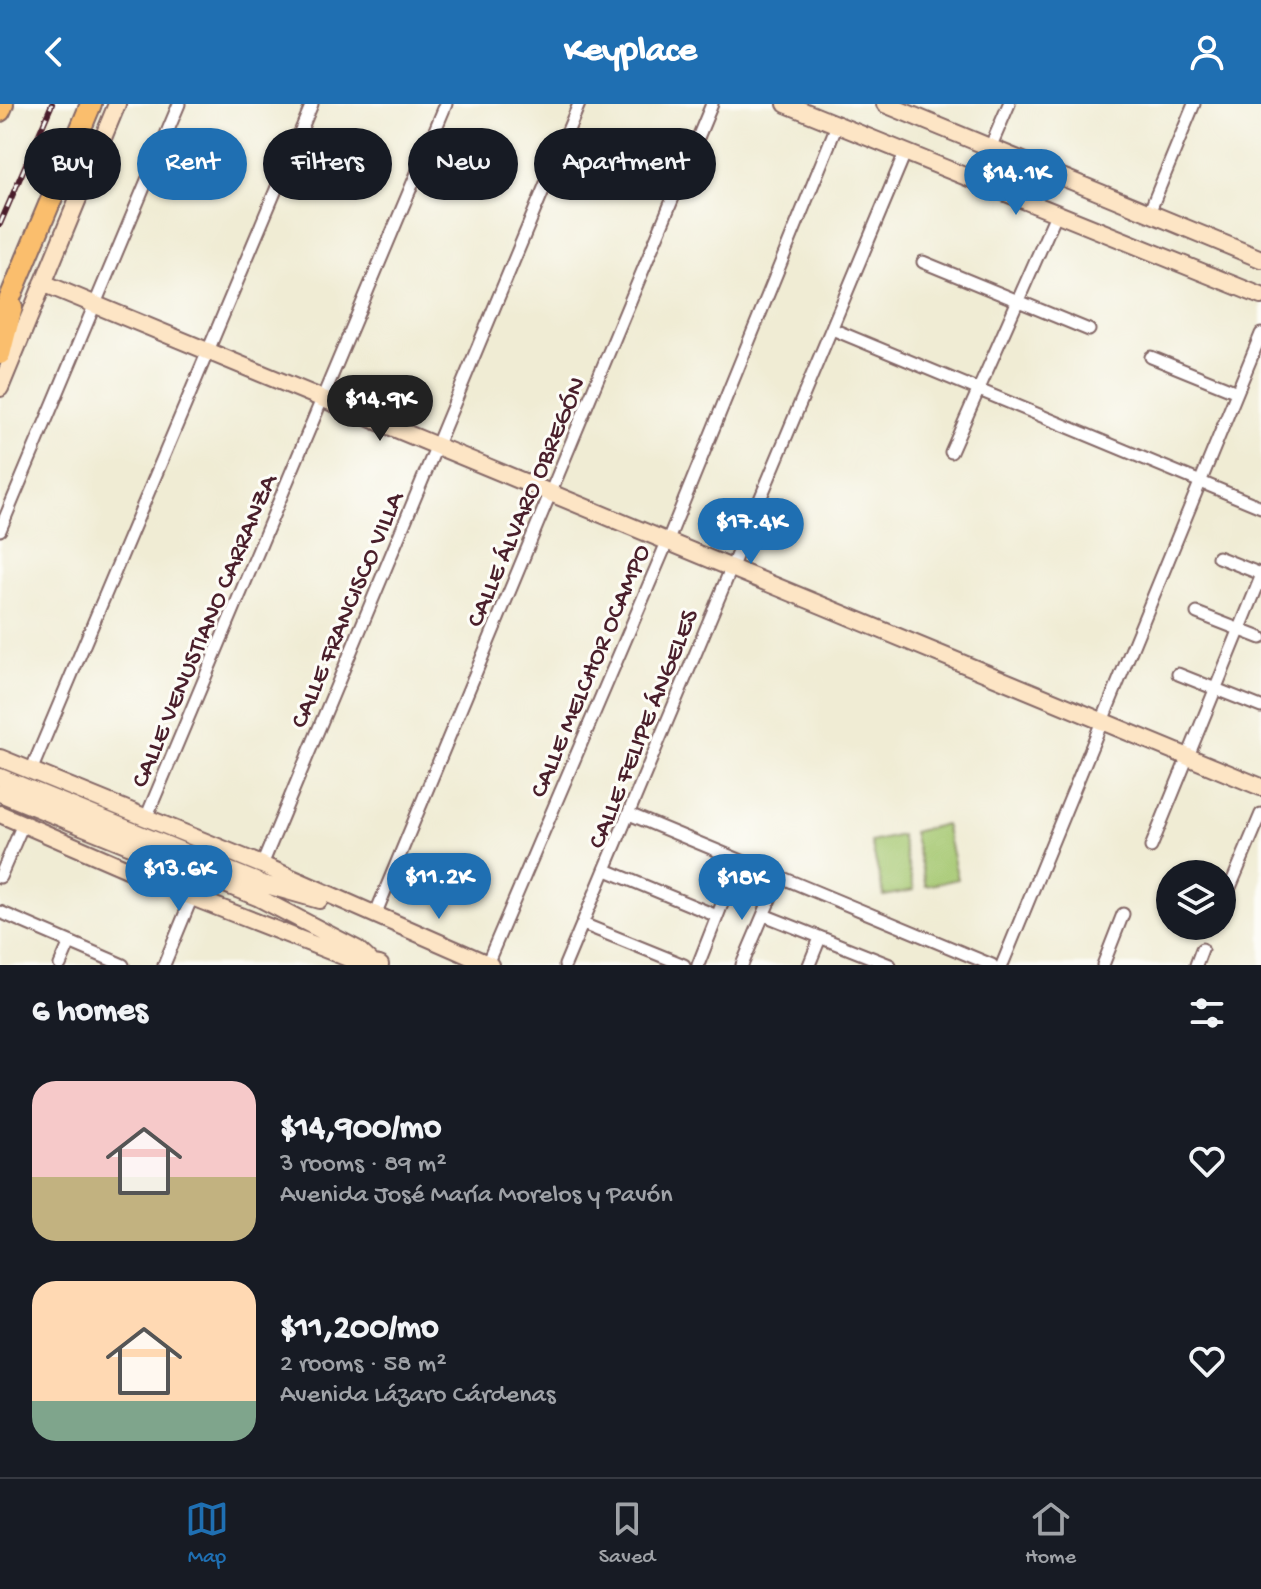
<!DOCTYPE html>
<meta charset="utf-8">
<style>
:root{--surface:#171b24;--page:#20242c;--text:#f1f3f6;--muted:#9ea1a6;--line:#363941;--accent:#1f6fb2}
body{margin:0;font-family:"Gochi Hand",sans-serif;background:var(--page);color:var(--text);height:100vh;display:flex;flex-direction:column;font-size:30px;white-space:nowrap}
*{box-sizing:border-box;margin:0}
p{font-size:26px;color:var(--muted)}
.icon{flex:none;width:44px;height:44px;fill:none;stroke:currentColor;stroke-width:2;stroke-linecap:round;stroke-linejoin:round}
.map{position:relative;height:861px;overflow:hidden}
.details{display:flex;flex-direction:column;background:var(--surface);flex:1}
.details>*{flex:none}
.guide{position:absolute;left:24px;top:24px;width:800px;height:72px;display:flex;gap:16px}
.tools{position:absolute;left:1156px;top:756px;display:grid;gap:16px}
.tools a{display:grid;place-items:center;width:80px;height:80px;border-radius:50%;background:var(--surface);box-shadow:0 2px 6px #0004;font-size:40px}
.price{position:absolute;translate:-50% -68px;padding:0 18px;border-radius:28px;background:var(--accent);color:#fff;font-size:26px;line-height:52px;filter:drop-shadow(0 2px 4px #0008)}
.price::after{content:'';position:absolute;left:50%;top:48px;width:24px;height:18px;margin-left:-12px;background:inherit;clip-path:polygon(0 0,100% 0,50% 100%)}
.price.active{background:#222;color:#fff}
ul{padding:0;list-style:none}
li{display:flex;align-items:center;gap:24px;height:200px;padding:0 32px}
li span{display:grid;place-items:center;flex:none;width:224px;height:160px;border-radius:24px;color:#555}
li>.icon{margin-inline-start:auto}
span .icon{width:96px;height:96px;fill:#fffc;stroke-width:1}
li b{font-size:34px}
h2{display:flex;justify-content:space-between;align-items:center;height:96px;padding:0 32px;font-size:34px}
.chip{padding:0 28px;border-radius:36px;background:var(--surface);box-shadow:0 2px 6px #0004;font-size:28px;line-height:72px}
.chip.active{background:var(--accent);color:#fff}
header{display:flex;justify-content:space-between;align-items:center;height:104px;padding:0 32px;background:var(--accent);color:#fff;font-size:36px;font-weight:700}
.menu{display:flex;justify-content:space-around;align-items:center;height:112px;border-top:2px solid var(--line);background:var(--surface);font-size:22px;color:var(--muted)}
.menu a{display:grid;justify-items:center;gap:4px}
.menu .active{color:var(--accent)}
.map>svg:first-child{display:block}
.green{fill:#a4c770;stroke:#77734e;stroke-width:2}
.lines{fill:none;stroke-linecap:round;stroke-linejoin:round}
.street-casing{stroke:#846766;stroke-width:15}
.secondary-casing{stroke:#846766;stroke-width:20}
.highway-casing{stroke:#846766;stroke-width:24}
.street{stroke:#fff;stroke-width:11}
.secondary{stroke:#fde5c5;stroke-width:16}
.highway{stroke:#fabe6d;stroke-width:20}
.rail-casing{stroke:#4a1f2b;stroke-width:6}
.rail{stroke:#fdfcf7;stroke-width:3;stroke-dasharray:9;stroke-linecap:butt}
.labels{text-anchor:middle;stroke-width:6;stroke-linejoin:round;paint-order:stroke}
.street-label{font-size:26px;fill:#4a1f2b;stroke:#fdfcf7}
</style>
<header><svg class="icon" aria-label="back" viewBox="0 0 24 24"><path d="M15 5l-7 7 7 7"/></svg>Keyplace<svg class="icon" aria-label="person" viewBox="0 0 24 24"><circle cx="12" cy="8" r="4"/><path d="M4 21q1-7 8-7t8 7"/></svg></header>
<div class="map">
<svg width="1261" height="861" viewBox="0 0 1261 861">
<rect width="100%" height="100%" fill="#fdfcf7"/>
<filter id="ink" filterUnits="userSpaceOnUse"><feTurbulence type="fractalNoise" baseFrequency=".0125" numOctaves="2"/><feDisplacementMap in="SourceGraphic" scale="16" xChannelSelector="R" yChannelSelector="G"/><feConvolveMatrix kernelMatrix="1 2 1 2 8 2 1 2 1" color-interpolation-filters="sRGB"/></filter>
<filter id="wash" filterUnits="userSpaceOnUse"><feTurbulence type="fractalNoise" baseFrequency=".006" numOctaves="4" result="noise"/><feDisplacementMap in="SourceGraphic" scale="32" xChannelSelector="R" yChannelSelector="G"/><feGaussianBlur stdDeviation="1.8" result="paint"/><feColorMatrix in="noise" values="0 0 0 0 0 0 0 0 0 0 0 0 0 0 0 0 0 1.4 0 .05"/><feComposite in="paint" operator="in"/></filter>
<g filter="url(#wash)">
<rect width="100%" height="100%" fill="#f0ecd4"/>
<path class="green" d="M945,720L958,775L926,782L913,728Z
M901,731L914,786L884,792L871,738Z"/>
</g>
<g filter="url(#ink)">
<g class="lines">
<g class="street-casing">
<path id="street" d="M990,44L1009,0
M1149,109L1194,0
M923,158L1089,226
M832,225L1261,403
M1151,253L1237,288
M951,348L1057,108
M0,426L179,0
M1218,453L1261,470
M1197,509L1261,534
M1178,570L1261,603
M31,667L312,0
M629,710L992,861
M146,714L446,0
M1151,743L1261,473
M262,761L579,0
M606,766L717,812
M0,773L23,720
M1228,788L1261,710
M0,808L123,861
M375,811L712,0
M764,811L890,861
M583,820L684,861
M487,860L668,436L837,21
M60,861L70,838
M164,861L192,793
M565,861L905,49
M698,861L724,795
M742,861L779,774
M809,861L820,834
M1002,861L1261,230
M1103,861L1123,810
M1196,861L1202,845"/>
</g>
<g class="secondary-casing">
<path id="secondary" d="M786,0L1261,192
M885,0L1261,155
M43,179L1261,683
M0,284L117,0
M0,654L262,761L490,861
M0,673L263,780L319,796
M0,689L257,793L357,845L370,857
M0,710L192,793L353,856L380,861"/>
</g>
<g class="highway-casing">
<path id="highway" d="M0,7L3,0
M0,218L91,0
M0,250L12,203"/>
</g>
<use href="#street" class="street"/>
<use href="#secondary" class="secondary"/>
<use href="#highway" class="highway"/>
<g class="rail-casing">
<path id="rail" d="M0,120L52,0"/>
</g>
<use href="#rail" class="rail"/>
</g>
</g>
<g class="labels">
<g class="street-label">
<text transform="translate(524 397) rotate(-67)" y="9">CALLE ÁLVARO OBREGÓN</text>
<text transform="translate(345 505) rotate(-67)" y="9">CALLE FRANCISCO VILLA</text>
<text transform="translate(202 526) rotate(-67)" y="9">CALLE VENUSTIANO CARRANZA</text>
<text transform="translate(588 566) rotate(-67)" y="9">CALLE MELCHOR OCAMPO</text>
<text transform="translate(641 624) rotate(-68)" y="9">CALLE FELIPE ÁNGELES</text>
</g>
</g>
</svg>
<div class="tools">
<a><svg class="icon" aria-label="layers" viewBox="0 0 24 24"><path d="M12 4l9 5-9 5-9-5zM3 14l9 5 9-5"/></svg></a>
</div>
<b class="price" style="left:1016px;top:113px">$14.1K</b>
<b class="price active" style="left:380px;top:339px">$14.9K</b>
<b class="price" style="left:751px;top:462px">$17.4K</b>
<b class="price" style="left:179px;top:809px">$13.6K</b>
<b class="price" style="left:439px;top:817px">$11.2K</b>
<b class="price" style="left:742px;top:818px">$18K</b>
<div class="guide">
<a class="chip">Buy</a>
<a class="chip active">Rent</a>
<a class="chip">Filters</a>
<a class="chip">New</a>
<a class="chip">Apartment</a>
</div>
</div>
<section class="details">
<h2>6 homes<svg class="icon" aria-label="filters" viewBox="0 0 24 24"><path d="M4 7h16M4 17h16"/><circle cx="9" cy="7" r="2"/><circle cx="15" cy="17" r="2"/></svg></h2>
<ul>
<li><span style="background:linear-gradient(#f6c9c9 60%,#c2b280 0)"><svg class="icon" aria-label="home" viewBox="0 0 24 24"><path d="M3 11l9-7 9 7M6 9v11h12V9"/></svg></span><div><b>$14,900/mo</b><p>3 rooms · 89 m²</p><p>Avenida José María Morelos y Pavón</p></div><svg class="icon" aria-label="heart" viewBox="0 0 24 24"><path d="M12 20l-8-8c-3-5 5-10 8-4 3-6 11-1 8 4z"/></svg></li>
<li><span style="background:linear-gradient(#ffd9b3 75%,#7fa58c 0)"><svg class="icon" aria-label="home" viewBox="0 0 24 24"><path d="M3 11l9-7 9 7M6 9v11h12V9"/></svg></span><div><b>$11,200/mo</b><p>2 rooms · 58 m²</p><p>Avenida Lázaro Cárdenas</p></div><svg class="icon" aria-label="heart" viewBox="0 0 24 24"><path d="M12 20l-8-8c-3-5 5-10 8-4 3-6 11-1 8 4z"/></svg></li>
</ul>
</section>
<nav class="menu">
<a class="active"><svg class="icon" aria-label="map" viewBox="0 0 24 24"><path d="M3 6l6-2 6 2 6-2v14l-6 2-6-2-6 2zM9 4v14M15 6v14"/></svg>Map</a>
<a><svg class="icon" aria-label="saved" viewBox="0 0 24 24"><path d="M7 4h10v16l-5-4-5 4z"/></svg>Saved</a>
<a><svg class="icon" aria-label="home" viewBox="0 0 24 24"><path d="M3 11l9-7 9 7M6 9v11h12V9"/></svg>Home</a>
</nav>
